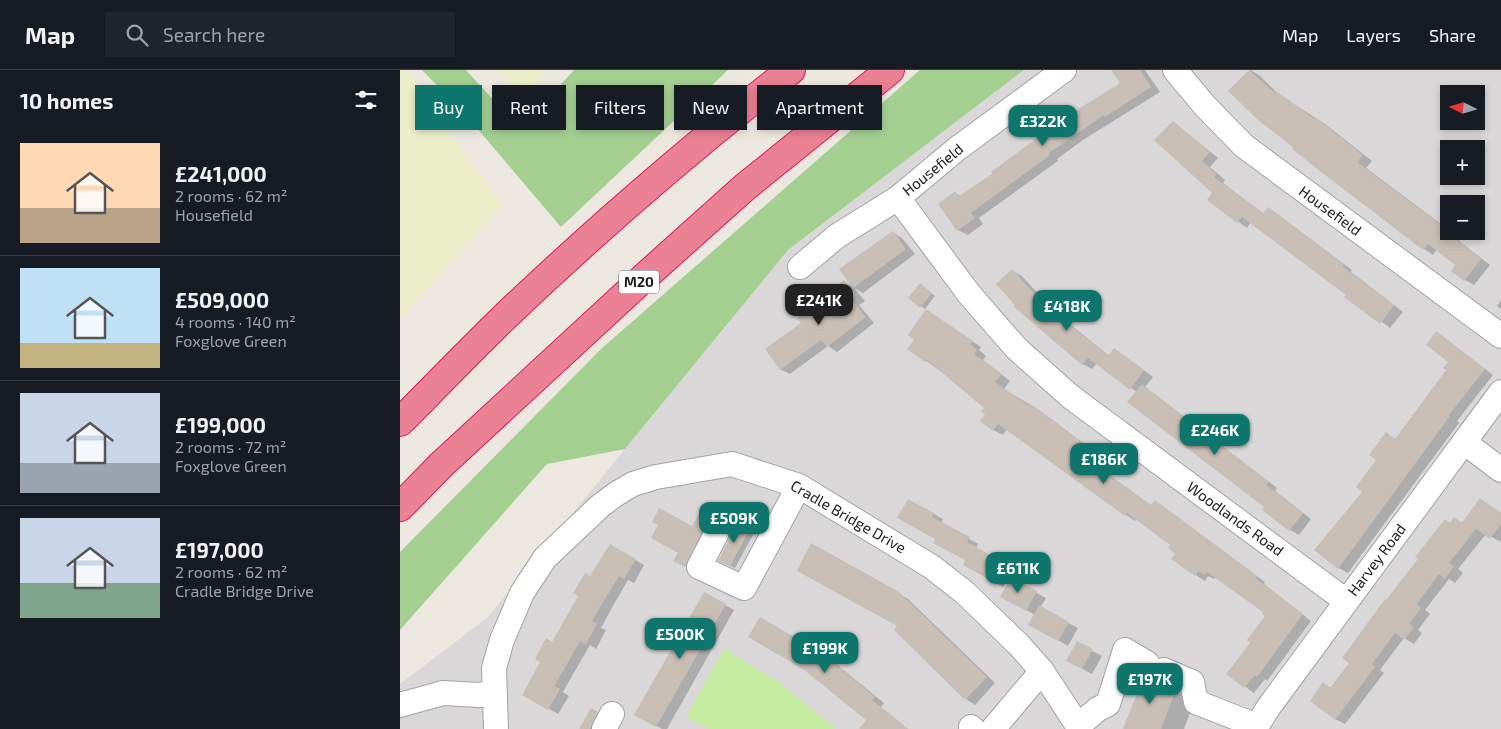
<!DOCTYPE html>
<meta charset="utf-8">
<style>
:root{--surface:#171b24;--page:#20242c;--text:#f1f3f6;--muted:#9ea1a6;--line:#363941;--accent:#0f766e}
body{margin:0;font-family:"Exo 2",sans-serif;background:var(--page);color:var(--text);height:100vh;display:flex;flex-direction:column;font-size:19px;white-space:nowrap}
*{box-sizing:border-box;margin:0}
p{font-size:16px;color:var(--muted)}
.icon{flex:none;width:28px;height:28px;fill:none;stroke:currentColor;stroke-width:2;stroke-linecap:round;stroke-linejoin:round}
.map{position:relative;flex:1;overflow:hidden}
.side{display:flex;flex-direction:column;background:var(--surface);width:400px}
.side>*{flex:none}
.top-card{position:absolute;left:15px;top:15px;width:475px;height:45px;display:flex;gap:10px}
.needle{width:32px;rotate:275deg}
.controls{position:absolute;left:1040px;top:15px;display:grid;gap:10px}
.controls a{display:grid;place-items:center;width:45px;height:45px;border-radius:0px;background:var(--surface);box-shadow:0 2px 8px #0003;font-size:25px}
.price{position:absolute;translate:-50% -42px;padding:0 11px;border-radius:10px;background:var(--accent);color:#fff;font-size:16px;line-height:32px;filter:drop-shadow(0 1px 2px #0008)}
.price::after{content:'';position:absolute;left:50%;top:30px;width:15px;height:11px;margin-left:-8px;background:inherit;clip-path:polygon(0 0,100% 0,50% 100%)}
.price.on{background:#222;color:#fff}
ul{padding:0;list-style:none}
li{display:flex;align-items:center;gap:15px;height:125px;padding:0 20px}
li+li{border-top:1px solid var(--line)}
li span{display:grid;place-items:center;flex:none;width:140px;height:100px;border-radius:0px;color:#555}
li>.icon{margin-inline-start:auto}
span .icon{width:60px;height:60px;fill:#fffc;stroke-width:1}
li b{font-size:21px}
h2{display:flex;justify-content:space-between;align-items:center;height:60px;padding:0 20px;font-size:21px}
.pill{padding:0 18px;border-radius:0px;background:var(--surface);box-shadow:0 2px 8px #0003;font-size:18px;line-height:45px}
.pill.on{background:var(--accent);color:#fff}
header{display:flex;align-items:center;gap:30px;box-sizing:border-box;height:70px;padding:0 25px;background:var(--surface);border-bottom:1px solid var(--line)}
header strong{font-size:24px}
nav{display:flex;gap:28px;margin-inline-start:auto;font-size:18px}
.search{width:350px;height:45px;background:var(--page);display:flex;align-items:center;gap:12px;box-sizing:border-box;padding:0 18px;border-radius:0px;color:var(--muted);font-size:19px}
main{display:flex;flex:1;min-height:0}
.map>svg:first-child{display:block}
.residential{fill:#d9d7d7;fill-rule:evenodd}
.farmland{fill:#ebeec8}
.grass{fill:#c5eba1}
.forest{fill:#a3cf91}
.shadow{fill:#0003}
.building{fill:#c9beb5}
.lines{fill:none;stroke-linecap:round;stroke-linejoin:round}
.minor-casing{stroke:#a2a2a2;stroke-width:26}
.highway-casing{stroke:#dd1a5d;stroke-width:30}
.minor{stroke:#fff;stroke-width:24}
.highway{stroke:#ea8194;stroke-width:28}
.labels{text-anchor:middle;stroke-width:4.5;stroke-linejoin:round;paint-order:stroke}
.shield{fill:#fff;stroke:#5f5f5f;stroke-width:1}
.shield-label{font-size:14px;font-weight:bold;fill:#1b1b1b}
.street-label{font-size:15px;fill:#1b1b1b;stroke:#fff}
</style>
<header>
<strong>Map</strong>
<div class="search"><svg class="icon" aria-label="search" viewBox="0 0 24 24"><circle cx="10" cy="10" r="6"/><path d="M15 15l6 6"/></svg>Search here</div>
<nav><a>Map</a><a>Layers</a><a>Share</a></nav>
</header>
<main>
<section class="side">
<h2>10 homes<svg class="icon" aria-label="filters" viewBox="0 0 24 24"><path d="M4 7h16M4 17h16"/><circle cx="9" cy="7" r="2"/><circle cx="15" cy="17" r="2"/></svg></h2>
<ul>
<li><span style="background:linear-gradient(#ffd9b3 65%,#b9a48a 0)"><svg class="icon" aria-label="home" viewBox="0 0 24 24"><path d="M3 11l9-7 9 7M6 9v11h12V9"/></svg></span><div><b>£241,000</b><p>2 rooms · 62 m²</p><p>Housefield</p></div></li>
<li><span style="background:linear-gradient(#bfe0f5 75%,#c2b280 0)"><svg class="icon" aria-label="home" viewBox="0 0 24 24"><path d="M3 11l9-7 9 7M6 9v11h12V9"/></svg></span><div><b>£509,000</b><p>4 rooms · 140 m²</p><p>Foxglove Green</p></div></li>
<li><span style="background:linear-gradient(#c9d6e8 70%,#9aa5b1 0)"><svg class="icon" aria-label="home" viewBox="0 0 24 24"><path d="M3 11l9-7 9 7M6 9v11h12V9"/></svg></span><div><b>£199,000</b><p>2 rooms · 72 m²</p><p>Foxglove Green</p></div></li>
<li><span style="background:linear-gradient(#c9d6e8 65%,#7fa58c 0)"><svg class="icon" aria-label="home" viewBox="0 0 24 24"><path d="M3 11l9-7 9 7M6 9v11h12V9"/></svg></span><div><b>£197,000</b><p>2 rooms · 62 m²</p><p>Cradle Bridge Drive</p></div></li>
</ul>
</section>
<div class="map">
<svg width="1101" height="659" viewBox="0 0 1101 659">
<rect width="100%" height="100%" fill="#ede8df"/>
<path class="residential" d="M624,0H1101V659H0V614L87,548L388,180ZM1049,24H1076V51H1049ZM1049,79H1076V106H1049ZM1049,134H1076V161H1049Z"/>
<path class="farmland" d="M0,0H6L102,136L0,249Z
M98,0H146L123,26Z"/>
<path class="grass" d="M324,579L377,611L436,659H309L286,646Z"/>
<path class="forest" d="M22,0H66L120,59L174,0H328L161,157L64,43Z
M520,0H624L388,180L225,379L147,394L0,560V482L201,279Z"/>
<path class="shadow" d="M721,0H745L760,22L683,70L657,89L658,91L579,148L583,154L568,165L558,160L555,123L561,126L722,13Z
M851,0L860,6L878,24L925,54L972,91L966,98L1061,169L1059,171L1090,195L1074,215L1065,210L1057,195L1037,179L1033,185L1024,179L893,79L895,77L830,21Z
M773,52L818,88L810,97L825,110L823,113L864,144H877L952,200L951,202L1003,242L990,258L851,152L847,158L809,130L814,123Z
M493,163L502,168L515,184L463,223L454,218L465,231L459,235L474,253L437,282L428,276L390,304L380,299L403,254L444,212L454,217Z
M612,201L622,206L641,227L667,248L665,250L709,286L723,285L753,307L745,317L877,418L875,421L911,449L899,465L890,460L737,322L697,293L692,299L683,294Z
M524,217L535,226L525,239L510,228Z
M1101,230V239L1097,236Z
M526,240L581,277L579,280L586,286L583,290L610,311L604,319L639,340L691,379L699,387L694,394L752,436L764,437L865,512L864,514L911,551L867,611L865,609L854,623L828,604L852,573L866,546L865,542L816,507L814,509L808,506L805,511L796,505L772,475L737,448L735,451L726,445L607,359L603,365L593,360L586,337L557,315L558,313L509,279L516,269Z
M1037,262L1093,305L1057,351L1059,353L948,503L939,498L964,422L996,370L1048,300L1050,292Z
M508,430L543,449L541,453L578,474L576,478L613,499L603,517L564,495L567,490L536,469Z
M305,435L320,443L292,500L275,490Z
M1089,435L1101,443V472L1086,464L1058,499L1063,503L1055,513L1049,509L1025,540L1030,544L1018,560L1022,563L1014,574L1004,568L980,600L984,603L945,654L935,649L924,614L931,618L950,593L987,531L1055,449L1063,453Z
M338,454L354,463L335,498L324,493Z
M210,475L244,495L234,513L228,510L214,534L201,558L206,560L196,579L190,575L176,599L163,622L169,626L158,644L124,624Z
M611,509L646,528L640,538L678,558L668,576L630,554L635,545L602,526Z
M498,523L508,529L595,613L575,635L566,629L499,556Z
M305,524L334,540L267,659H262L236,645Z
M361,549L431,590L484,633L481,637L508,659H470L468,650Z
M677,573L702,586L692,604L677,596Z
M752,607L794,632L784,659H725Z
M191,640L202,646L196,659H181Z"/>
<path class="building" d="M711,0H740L751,17L705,47L704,45L649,83L650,85L571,143L575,148L557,161L538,134L555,121L559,126L592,104L591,102L667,46L720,13Z
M849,0L876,24L878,22L914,49L915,47L963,85L957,92L1052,163L1051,165L1081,189L1064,211L1051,201L1055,195L1028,174L1023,180L920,101L892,79L893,77L858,50L828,21Z
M773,51L810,82L802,91L817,104L814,107L863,143L868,137L944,194L942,196L994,235L980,254L944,227L946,225L842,147L837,153L807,130L812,123L754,70Z
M493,161L506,179L453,218L439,199Z
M612,199L632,221L658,242L657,244L708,286L714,278L744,300L730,320L688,288L682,295L614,237L615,235L596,214Z
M444,210L456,225L451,229L466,247L427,277L421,270L380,300L365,279L401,253L397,248Z
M520,213L532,223L520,238L508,228Z
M526,239L573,271L570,274L577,280L574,284L602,304L595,312L628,335L629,333L681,372L690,380L685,388L751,435L755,430L857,506L855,508L903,544L857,607L855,605L844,618L826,604L850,573L847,570L865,546L862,544L863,542L807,502L804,505L799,501L795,506L771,489L775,484L768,478L770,475L727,443L725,446L598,354L593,361L580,351L585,344L581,342L584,338L527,290L525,292L507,279L514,270L508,265Z
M1036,261L1085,299L1049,345L1050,346L938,499L914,480L962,422L956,417L976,390L969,385L986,362L995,369L1046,300L1043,298L1048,292L1026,275Z
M742,314L869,412L866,415L903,443L889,461L862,440L864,437L727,332Z
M1080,428L1101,444V454L1090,469L1076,459L1049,493L1054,496L1045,509L1039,504L1017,534L1021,538L1009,554L1014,557L1004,570L995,563L972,594L975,597L935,650L910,631L923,612L930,618L949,593L942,588L985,529L986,530L1018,489L1015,487L1045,449L1050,453L1054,447L1062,453Z
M508,429L534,443L532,447L570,467L567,472L604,493L594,512L563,495L565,490L533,473L535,469L497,448Z
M305,434L314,439L285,497L273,491L278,483L251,468L258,455L252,452L259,438L292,456Z
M338,452L350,459L330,496L318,491Z
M411,473L499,522L587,607L565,630L494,560L497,556L397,501Z
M210,474L236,489L224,509L219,506L205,529L192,551L197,554L186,574L180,571L167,594L154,616L160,619L148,640L122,625L140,592L135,589L146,568L152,572L178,526L173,523L185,503L190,506Z
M611,507L637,521L626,541L600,527Z
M304,522L326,534L256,657L234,645Z
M639,535L669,552L658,571L628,555Z
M360,547L422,583L475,627L472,630L508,659H459L466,650L403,599L348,567Z
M677,571L693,579L682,599L666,591Z
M744,606H752L758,612L776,620L761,659H723Z
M191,638L198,642L190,659H179Z"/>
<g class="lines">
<g class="minor-casing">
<path id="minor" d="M775,0L805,36L844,76L1101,266
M498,128L569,224L617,279L671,327L946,531
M400,197L437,166L498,128L558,78L664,0
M1065,373L1101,400
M326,445L299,497L344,518L399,416
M764,600L792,612L796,632L857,656
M0,635L43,623L80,625L94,622
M678,656L698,639L708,634L725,580L747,593
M571,657L573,659
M96,659L94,598L102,570L122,523L145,488L200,436L216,424L233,414L256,407L332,394L399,416L532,497L564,522L618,574L642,601L680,659
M204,659L212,644
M593,659L642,601
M855,659L868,638L1101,322"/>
</g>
<g class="highway-casing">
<path id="highway" d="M0,352C38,314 76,274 115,237C203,154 295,74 391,0
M0,437L41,395L249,203L345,117L490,0"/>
</g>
<use href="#minor" class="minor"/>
<use href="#highway" class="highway"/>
</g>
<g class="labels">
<rect class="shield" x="219" y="200.5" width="40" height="23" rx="4"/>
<g class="shield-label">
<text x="239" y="217">M20</text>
</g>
<g class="street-label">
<text transform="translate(533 100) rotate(-39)" y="5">Housefield</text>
<text transform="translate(930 141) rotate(36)" y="5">Housefield</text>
<text transform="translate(448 447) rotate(30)" y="5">Cradle Bridge Drive</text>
<text transform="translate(835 449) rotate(36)" y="5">Woodlands Road</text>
<text transform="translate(977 490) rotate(-53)" y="5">Harvey Road</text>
</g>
</g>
</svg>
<div class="controls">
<a><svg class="needle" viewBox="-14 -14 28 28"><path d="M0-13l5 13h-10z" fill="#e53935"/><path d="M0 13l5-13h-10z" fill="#9ea1a6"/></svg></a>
<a>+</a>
<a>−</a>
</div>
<b class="price" style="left:643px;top:77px">£322K</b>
<b class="price on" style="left:419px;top:256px">£241K</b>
<b class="price" style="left:667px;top:262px">£418K</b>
<b class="price" style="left:815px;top:386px">£246K</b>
<b class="price" style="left:704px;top:415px">£186K</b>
<b class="price" style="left:334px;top:474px">£509K</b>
<b class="price" style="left:618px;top:524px">£611K</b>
<b class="price" style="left:280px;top:590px">£500K</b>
<b class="price" style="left:425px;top:604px">£199K</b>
<b class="price" style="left:750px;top:635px">£197K</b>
<div class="top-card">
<a class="pill on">Buy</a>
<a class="pill">Rent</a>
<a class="pill">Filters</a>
<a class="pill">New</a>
<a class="pill">Apartment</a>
</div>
</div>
</main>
